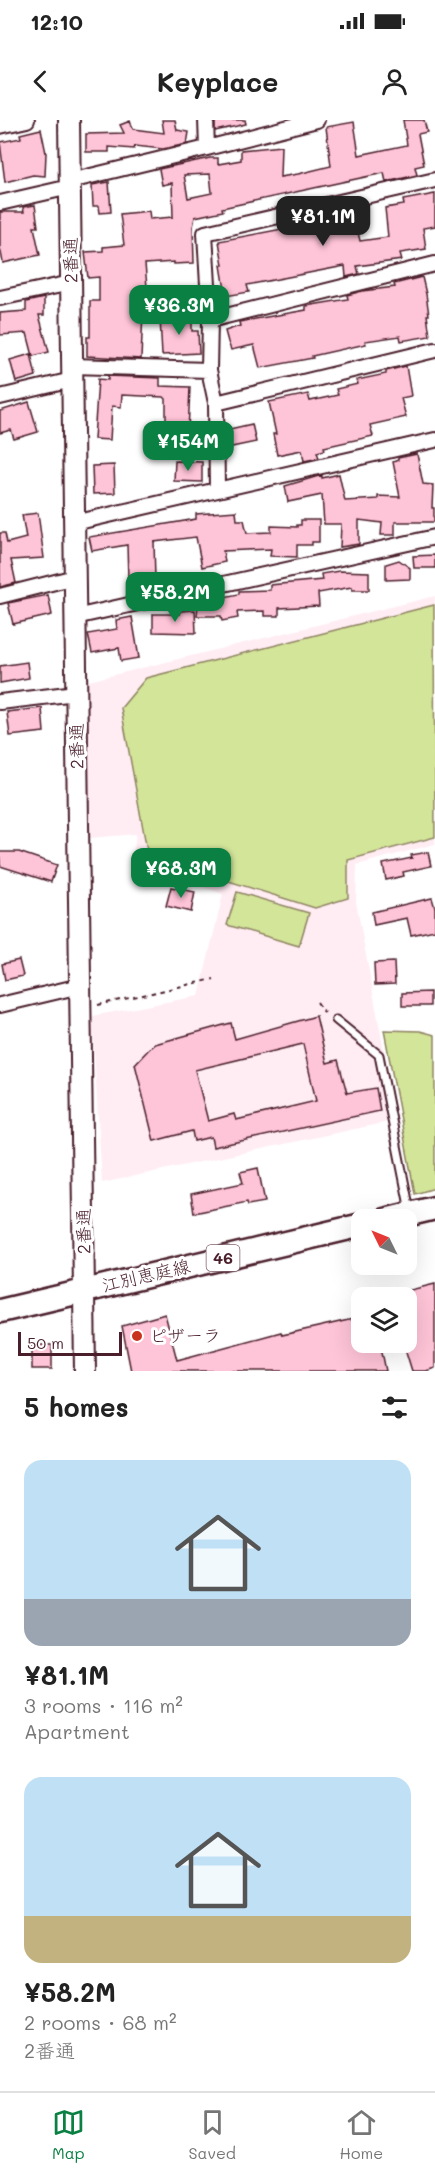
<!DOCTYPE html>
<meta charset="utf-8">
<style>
:root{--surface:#fff;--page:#f2f2f2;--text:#222;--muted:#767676;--line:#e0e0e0;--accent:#0b8043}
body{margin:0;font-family:Mali,"Klee One",sans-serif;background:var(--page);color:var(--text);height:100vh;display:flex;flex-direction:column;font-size:22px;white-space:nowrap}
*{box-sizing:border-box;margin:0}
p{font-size:20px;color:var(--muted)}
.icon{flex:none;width:33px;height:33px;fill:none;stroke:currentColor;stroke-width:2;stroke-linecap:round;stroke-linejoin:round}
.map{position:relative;height:1251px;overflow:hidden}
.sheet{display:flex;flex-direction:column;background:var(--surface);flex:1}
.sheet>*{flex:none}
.needle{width:39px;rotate:313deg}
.controls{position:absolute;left:351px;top:1089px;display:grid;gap:12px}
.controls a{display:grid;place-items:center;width:66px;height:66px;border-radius:12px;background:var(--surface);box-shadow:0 6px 24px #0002;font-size:30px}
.scale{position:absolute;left:18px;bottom:15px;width:104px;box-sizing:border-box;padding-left:6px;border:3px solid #4a1f2b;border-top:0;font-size:16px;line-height:21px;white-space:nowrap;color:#4a1f2b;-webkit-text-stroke:4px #fff;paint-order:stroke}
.price{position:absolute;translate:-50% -51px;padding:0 14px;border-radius:12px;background:var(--accent);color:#fff;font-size:20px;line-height:39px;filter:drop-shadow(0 2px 3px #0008)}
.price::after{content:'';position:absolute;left:50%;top:36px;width:18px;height:14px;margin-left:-9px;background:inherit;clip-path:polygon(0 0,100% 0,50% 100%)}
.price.active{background:#222;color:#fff}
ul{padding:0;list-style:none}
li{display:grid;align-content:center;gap:12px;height:318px;padding:0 24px}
li span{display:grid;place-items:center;height:186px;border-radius:18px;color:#555}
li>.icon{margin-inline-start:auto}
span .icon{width:108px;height:108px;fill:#fffc;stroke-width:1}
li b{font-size:26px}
h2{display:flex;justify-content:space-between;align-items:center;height:72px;padding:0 24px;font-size:26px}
.status{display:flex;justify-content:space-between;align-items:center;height:42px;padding:0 30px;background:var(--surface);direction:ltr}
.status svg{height:16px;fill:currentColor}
header{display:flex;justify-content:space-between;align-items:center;height:78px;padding:0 24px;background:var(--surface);font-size:27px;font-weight:800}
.tabs{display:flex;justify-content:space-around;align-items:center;height:84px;border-top:2px solid var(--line);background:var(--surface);font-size:16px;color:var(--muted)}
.tabs a{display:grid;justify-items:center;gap:3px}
.tabs .active{color:var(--accent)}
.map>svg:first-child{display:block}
.built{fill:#ffedf3}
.green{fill:#d3e599;stroke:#8e8262;stroke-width:1.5}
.building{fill:#fec4d7;stroke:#4a1f2b;stroke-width:1.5;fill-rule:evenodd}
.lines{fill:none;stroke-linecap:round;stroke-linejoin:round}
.lane-casing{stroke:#4a1f2b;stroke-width:11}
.street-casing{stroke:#4a1f2b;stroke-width:18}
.secondary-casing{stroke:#4a1f2b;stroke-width:24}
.primary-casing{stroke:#4a1f2b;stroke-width:27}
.path{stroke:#4a1f2b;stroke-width:2;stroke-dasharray:4.5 4.5;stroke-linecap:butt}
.lane{stroke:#fff;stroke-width:7}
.street{stroke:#fff;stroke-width:14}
.secondary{stroke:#fff;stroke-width:20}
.primary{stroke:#fff;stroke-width:22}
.poi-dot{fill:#c8321e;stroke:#fff;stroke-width:2}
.labels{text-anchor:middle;stroke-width:6;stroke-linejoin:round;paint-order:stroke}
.shield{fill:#fff;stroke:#80626b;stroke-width:1.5}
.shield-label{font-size:16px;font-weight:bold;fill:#4a1f2b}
.street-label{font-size:18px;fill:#4a1f2b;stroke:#fff}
.poi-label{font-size:18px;fill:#4a1f2b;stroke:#fff;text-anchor:start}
</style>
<div class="status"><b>12:10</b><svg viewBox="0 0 49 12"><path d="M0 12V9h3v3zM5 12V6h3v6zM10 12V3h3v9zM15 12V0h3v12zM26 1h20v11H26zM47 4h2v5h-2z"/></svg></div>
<header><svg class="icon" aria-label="back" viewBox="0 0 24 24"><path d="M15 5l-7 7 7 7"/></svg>Keyplace<svg class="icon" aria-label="person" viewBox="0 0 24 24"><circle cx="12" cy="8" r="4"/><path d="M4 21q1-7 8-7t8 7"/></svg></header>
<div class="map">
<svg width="435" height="1251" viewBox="0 0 435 1251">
<rect width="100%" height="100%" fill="#fff"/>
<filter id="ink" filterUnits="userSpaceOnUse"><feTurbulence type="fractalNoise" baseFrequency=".0167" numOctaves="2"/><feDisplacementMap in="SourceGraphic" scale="12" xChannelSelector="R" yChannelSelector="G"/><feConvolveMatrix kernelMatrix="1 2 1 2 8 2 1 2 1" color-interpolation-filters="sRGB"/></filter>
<g filter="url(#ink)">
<path class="built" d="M435,476V724L357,745L356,782L397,1000L102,1063L92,896L199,876L223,774L132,742L136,714L90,718L85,562Z"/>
<path class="green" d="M434,485L435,717L348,740V778L315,788L148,736L121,588L146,558Z
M237,772L309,793L299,826L227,805Z
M384,910L420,911L435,915V1068L415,1074Z"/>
<path class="building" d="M162,0H175L177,10L189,12L187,24L163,29L135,26L134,29L109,27V32H86V14L124,13L120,5L130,1L133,9L164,13Z
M215,0H245L246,4L215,11Z
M403,0H424L427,12L418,14L424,45L415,47L417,55L386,62L384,53L222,88L223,91L195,97L193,107L194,143L174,144V142L145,144L147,167H144L141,239L87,236V217H90V181H99V157L88,158L85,132L103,131V127L124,125L120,94L149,91L150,99L173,97L172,63L162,65L159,49L210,38H218V44L241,40V30L281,26L280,57L298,54L331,46L326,7L354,2L359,35L407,25ZM210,54L212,73L188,78L184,55Z
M41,9L46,33L45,56L33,55L5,62L0,22L21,18L20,14Z
M109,62L111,92L100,93L99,86H93L92,65Z
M435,74V106L423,108L426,129L400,133L402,140L357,146L359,154L346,157L345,146L247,165L249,172L226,176L221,145H223L219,121L319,102V100L333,97L334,100L354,95L360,121L388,117L385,88L404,85L403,80Z
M35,85L38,107H34L40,135L3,143L0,127V92H24L23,87Z
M422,157L426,174L429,195H427L430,216L401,221L400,216L365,221L366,224L312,236L313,238L260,248L254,225L231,230L228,222L225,211L240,206L239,202L306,190V186L348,179L347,175L362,171L395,167L394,164Z
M44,178V195H39L49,232L33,236L27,213L0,215V193L26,191V182Z
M192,197V211H198L199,233L162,235L160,198Z
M31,234L36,256L16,262L10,240Z
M406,246L411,276L401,278L406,297L370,305L373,316L324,327L325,330L317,332L319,338L304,341L302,330L277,335L273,314H276L269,282L308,274L310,281L338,275L336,269L358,264L357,260L386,254V251Z
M108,256L160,258V266L190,267L188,313H166V279L164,277L122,275L121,287L112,286L110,320L94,319L98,259L108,260Z
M29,282L38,312L14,319L11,310L0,313V291Z
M252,304L256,322L227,328L225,310Z
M417,334L423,364L433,365L432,388H434V402H395V415H381L382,403L359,400V424L340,427L341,404H324L322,375L288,382L285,366L322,355V358L339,354L345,381L378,379V376L400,377L393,342L398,340V338Z
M175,341L202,342V362L174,361Z
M114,345L115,373L93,374L92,346Z
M236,391L237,400H244L247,413L271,412V406L297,407V405H301V400H319V422H312V425H297V437L270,436L271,429L223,431L225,442L202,447L196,417L154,422L155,459H128L127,425L92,431L89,417L196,399V394Z
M38,393L44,438L11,440L16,463L0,467V413H5L7,423L26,418L22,395Z
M435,435V448H414L413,436Z
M399,440L410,448V459L386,460V444Z
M339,451L369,452V470H352V467L318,473L319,486L279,488V496H264V491L237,492L238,498L222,501L221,496H197L198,484H215L214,479L239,474V471L270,470V465L322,460L321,454Z
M48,475L52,495L13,504L8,483Z
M195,490L196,513L153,512V494H180V491Z
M132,497L139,538L121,541L119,528L92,533L88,514L117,509L116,500Z
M27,542L29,558L0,563V546Z
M42,588L44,612L10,616L7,592Z
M0,732H19L57,745L51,762L0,746Z
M428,732L431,746L403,752L404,756L386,760L383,744L412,738L411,735Z
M171,767L195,772L191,792L166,786Z
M432,778L435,788V810L411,815L407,798L374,805L372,792Z
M19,840L23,856L5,860L2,844Z
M394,842L395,864L375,865L374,843Z
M430,872V886H402V873Z
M316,896L327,943L338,940L347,973L376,968L380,991L213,1027L211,1017L194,1021L192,1011L154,1021L135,944L151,927L155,924L231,903L235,919ZM303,924L316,981L236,1000L234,994L208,1001L195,950Z
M258,1048L265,1082L248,1085L247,1082L194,1093L191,1074L243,1063L240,1052Z
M435,1164V1248L426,1251H412L403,1222H406V1171Z
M165,1194L177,1240L281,1212L282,1215L362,1197V1222H380L386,1251H131L122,1206Z
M32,1225H52V1249H32Z"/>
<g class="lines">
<g class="lane-casing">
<path id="lane" d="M336,900L379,935L410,1091"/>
</g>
<g class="street-casing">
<path id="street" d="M206,0L207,28
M0,6L27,0
M70,61L207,28L317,0
M0,83L70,67
M0,178L71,163
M210,200L435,144
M72,246L209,250
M0,277L72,260
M216,283L435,230
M217,370L216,283L209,250L210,200L205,113L435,60
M74,403L435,320
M0,476L75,457
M75,497L435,417
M0,582L76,573
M0,885L80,866"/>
</g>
<g class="secondary-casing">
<path id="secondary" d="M69,0L85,1251"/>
</g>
<g class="primary-casing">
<path id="primary" d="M385,1100L435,1088
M0,1191L362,1105"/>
</g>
<path class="path" d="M317,882L323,891L329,895
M98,885L214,859"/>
<use href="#lane" class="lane"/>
<use href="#street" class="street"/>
<use href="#secondary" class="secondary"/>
<use href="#primary" class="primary"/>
</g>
</g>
<circle class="poi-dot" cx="137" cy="1216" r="6"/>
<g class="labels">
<rect class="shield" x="206.5" y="1125" width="33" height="26" rx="4.5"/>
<g class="shield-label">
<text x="223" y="1144">46</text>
</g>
<g class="street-label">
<text transform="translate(71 140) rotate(-91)" y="6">2番通</text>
<text transform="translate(77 626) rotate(-91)" y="6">2番通</text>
<text transform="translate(84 1111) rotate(-91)" y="6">2番通</text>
<text transform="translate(146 1156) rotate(-13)" y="6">江別恵庭線</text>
</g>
<g class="poi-label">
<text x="149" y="1222">ピザーラ</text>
</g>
</g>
</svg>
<div class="controls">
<a><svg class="needle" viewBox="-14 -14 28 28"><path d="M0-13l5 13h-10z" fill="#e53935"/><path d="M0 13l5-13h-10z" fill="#767676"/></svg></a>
<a><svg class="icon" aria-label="layers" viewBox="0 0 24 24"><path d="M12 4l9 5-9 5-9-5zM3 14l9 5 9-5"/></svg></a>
</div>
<div class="scale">50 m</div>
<b class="price active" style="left:323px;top:127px">¥81.1M</b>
<b class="price" style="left:179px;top:216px">¥36.3M</b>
<b class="price" style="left:188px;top:352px">¥154M</b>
<b class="price" style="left:175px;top:503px">¥58.2M</b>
<b class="price" style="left:181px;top:779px">¥68.3M</b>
</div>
<section class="sheet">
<h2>5 homes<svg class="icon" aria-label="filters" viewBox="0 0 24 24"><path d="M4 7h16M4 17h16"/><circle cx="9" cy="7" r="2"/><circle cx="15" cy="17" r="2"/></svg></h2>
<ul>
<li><span style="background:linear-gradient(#bfe0f5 75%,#9aa5b1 0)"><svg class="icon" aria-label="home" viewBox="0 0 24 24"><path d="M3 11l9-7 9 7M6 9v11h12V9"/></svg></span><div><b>¥81.1M</b><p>3 rooms · 116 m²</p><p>Apartment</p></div></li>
<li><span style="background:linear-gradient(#bfe0f5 75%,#c2b280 0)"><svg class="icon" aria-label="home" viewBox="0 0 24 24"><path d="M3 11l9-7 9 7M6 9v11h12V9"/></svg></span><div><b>¥58.2M</b><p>2 rooms · 68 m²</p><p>2番通</p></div></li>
</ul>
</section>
<nav class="tabs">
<a class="active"><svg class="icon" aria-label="map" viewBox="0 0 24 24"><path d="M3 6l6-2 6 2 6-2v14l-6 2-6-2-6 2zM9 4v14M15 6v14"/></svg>Map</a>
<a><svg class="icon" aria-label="saved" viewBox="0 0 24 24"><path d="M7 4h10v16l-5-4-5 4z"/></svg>Saved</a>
<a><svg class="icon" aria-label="home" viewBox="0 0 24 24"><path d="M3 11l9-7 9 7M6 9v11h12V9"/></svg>Home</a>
</nav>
